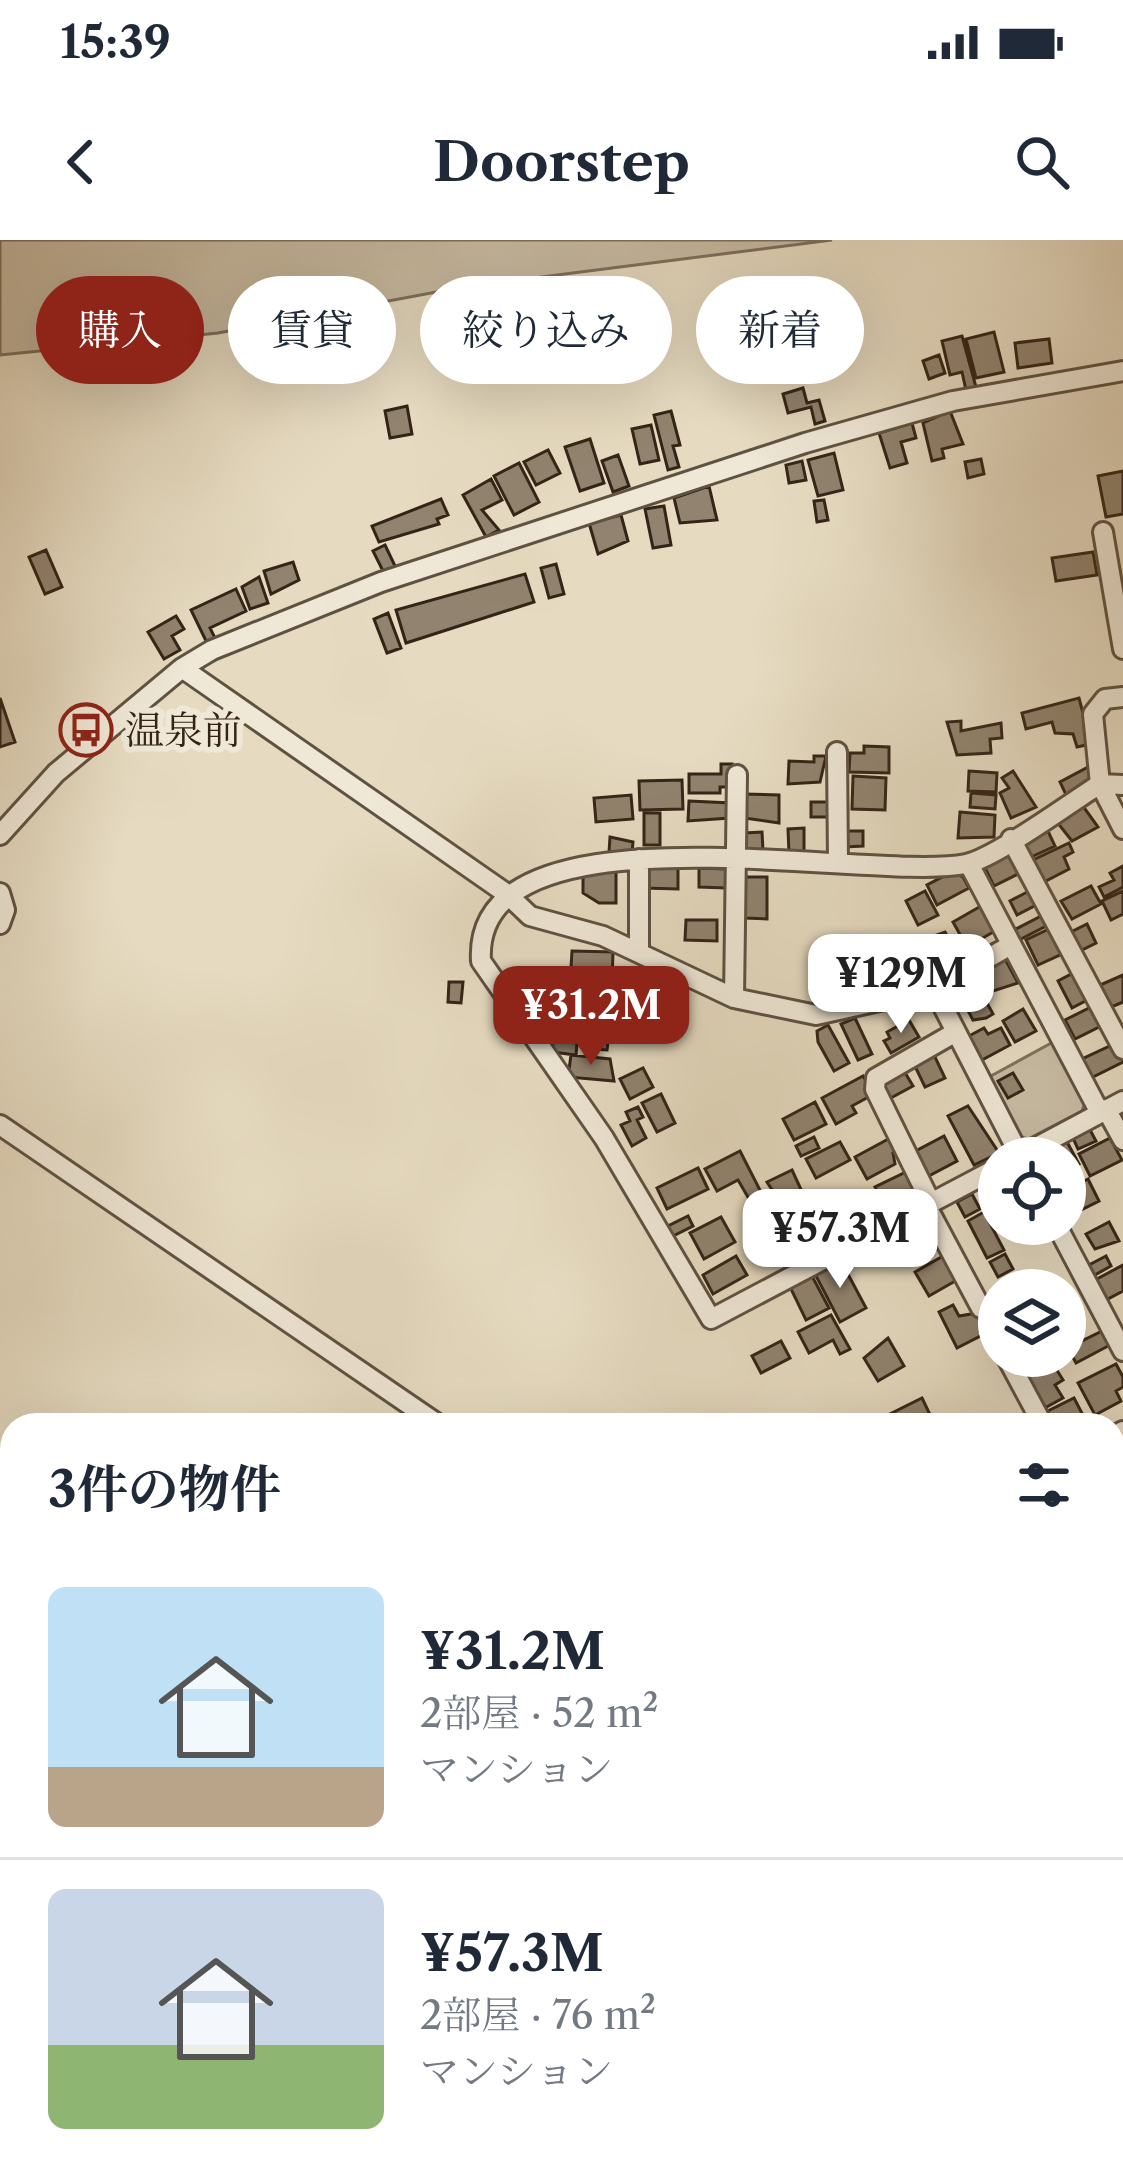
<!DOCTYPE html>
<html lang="ja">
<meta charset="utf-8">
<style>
:root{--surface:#fff;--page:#f6f6f7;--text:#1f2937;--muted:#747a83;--line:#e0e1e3;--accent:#8f2418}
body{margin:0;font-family:"Libre Caslon Text","Noto Serif JP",serif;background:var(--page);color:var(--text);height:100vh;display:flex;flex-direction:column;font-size:45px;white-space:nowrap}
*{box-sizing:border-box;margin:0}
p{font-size:39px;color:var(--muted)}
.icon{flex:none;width:66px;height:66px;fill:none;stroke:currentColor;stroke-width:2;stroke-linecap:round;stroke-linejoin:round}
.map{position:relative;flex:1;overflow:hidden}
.drawer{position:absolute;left:0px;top:1173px;width:1125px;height:768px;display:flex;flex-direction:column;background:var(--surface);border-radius:36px 36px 0 0;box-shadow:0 12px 48px #0002}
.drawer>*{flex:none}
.guide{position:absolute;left:36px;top:36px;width:1053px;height:108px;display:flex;gap:24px}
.fabs{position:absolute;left:978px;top:897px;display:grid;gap:24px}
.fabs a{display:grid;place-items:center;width:108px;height:108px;border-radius:50%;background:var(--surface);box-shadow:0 12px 48px #0002;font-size:60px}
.price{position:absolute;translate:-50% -102px;padding:0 27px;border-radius:24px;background:#fff;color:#222;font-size:39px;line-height:78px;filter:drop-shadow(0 3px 6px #0008)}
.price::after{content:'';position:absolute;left:50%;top:72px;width:36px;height:27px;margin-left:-18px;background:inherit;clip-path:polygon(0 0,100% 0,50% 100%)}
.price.current{background:var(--accent);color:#fff}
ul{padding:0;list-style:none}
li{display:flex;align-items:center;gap:36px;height:300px;padding:0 48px}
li+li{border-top:3px solid var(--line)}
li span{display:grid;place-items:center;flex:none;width:336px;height:240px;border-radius:18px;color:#555}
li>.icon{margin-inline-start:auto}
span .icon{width:144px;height:144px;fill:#fffc;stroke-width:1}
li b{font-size:51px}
h2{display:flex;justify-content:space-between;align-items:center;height:144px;padding:0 48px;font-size:51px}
.chip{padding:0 42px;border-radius:54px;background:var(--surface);box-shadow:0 12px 48px #0002;font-size:42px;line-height:108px}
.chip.current{background:var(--accent);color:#fff}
.status{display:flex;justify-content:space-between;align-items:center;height:84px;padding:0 60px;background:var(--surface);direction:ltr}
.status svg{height:33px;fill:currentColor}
header{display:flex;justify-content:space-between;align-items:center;height:156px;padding:0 48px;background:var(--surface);font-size:54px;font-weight:800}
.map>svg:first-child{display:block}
.green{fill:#c8bca4;stroke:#7e705e;stroke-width:3}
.water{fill:#a99d87;stroke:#7a6d5a;stroke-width:3}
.building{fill:#91836f;stroke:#342417;stroke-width:3}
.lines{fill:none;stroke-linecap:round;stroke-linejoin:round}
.minor-casing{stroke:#605242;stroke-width:24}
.minor{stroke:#efe8d7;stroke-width:18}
.labels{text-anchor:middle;stroke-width:12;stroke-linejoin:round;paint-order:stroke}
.poi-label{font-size:39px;fill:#342417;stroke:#efe8d7;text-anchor:start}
</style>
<div class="status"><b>15:39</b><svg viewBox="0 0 49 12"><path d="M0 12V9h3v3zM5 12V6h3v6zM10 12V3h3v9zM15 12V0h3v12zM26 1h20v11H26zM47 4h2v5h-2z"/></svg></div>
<header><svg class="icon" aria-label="back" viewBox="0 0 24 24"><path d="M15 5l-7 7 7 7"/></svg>Doorstep<svg class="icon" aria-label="search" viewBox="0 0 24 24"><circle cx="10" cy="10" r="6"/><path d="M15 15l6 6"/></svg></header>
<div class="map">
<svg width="1123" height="1941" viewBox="0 0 1123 1941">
<rect width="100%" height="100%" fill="#e6dbc1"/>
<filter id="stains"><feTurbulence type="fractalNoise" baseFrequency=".00167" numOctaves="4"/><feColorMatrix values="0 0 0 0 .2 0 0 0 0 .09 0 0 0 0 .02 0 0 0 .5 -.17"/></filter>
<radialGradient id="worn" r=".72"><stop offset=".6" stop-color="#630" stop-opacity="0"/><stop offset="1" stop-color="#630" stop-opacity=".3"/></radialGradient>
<path class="green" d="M0,0H832L463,47L218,93L0,115Z
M1055,801L1086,860L1082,871L1028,899L1019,896L989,837Z
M1123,1207V1427L1113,1433V1213Z
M421,1929H582L586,1941H427Z"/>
<path class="water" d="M0,1398L12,1408V1539L0,1526Z
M300,1929H404L411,1941H306Z"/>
<path class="building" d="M994,92L1004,132L976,138L966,99Z
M962,96L976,147L966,150L962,132L950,135L942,101Z
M1049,99L1052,123L1018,128L1015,103Z
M939,115L945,133L929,139L923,121Z
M803,148L807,163L819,160L825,181L815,184L811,167L788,173L783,154Z
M407,166L412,194L390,198L385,171Z
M671,171L680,205L673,206L679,227L668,230L654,175Z
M950,171L963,204L942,209L944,218L932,221L923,183Z
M912,183L916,198L901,202L907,223L890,228L879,193Z
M651,185L659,220L640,224L632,189Z
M590,199L604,243L580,251L565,207Z
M548,210L560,233L536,245L524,222Z
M834,213L843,250L818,256L808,220Z
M618,215L629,246L613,252L602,221Z
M981,219L984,234L968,238L965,222Z
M802,221L806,240L789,243L786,225Z
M519,223L539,262L514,275L494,236Z
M1123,231V274L1106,277L1098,236Z
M491,239L502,260L482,270L499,290L486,297L463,255Z
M709,246L717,280L680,283L674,258Z
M441,259L448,275L437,279L439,284L379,302L372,286Z
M824,260L828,280L817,282L814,261Z
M664,266L671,305L653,308L645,269Z
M621,275L628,301L598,314L589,283Z
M385,305L396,328L384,333L373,311Z
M46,310L62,347L45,354L29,317Z
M1093,312L1097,335L1056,341L1052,318Z
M293,322L299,340L271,354L264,331Z
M556,324L564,354L549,358L541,328Z
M525,334L534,362L406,403L396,370Z
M259,337L268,363L250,369L242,347Z
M236,349L246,371L210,388L216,400L207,403L191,370Z
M388,373L401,408L387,413L374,379Z
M176,376L184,389L172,396L180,410L164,419L148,392Z
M0,458L15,502L0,507Z
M1079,458L1091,504L1077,507L1073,494L1055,493L1052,482L1026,489L1022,473Z
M961,481V491L1001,483L1002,498L990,499L991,513L957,515L947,482Z
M864,506L889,507V533L849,532L850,513H864Z
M814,516H826L820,542L788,544L789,521L814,522Z
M721,524H732V547H720V553H689V534H721Z
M1092,525L1093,543L1067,557L1060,542Z
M969,531L997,533L996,552L968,551Z
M1013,531L1036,567L1011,578L1000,553L1009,548L1002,538Z
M853,536L886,538L885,570L852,569Z
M682,540L683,569L640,570L639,541Z
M971,553L996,555L995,569L970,567Z
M744,554L779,555V583L744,578Z
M631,555L633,579L596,582L594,558Z
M689,561L731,563L730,578L688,581Z
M811,562H831V577H811Z
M1080,562L1098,587L1072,601L1053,577Z
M960,572L995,575L994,597L958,598Z
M644,573H660V605H644Z
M1046,587L1055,606L1031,617L1022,598Z
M804,588V614H789L788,589Z
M845,591H863V606L845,607Z
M762,592L763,610L744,611V593Z
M610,597L633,602L632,613L609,612Z
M1069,603L1073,612L1064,617L1069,629L1044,642L1033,620Z
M1011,610L1022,632L994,646L983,624Z
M1123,626V647L1104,657L1099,647L1114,640L1110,633Z
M644,627H678V649L644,648Z
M699,628L727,629L726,648L699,647Z
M583,631L616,632V663H599L583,653Z
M952,632L963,637L969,648L937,665L927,645Z
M745,637H767V679L745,678Z
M1091,646L1101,664L1072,679L1061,661Z
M1031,650L1038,664L1017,675L1010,661Z
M925,651L938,675L918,685L906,661Z
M1123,651V674L1111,680L1102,661Z
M981,666L995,691L967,707L953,682Z
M1045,674L1050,684L1019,700L1014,690Z
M686,680H717V701L685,700Z
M1087,684L1096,703L1080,711L1071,692Z
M1049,689L1062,714L1038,725L1026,700Z
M945,692L954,709L927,723L923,715L916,720L908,705Z
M572,711L613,712L612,742L606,741L605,759H614L607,810L594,809V802L587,801L588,778L570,777L571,769L562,768L561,792L544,791L545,771L553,772V764L532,763L533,732L568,734L570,744Z
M1005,719L1018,743L990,752L979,733Z
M1075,732L1089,759L1072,768L1058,741Z
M971,734L993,774L986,778L973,780L959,754L963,752L957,741Z
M1123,735V762L1109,768L1100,745Z
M449,742H463L461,763L448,762Z
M1093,766L1103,785L1075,799L1065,780Z
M1023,769L1036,791L1015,802L1003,781Z
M855,778L872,814L858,820L841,784Z
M909,780L919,797L891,813L884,801L890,798L887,792Z
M828,785L849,823L834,831L818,802L817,791Z
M984,788L988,794L1001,788L1010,805L982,820L969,796Z
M553,801L577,803L576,815L552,812Z
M1114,804L1123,822L1091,838L1082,819Z
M571,815L610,819L614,841L568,837Z
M934,815L945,838L925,847L912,820Z
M643,828L653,847L630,859L620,839Z
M904,831L913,846L889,859L881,844Z
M1013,833L1023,850L1008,858L998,841Z
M863,836L874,854L852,866L856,873L836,884L822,858Z
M661,854L675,883L657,892L642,863Z
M815,862L826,884L794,900L783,879Z
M968,866L999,913L974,925L948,876Z
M638,867L643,877L637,880L646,898L632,906L621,885L630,881L626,872Z
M1089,888L1096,901L1078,909L1072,896Z
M944,896L957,921L925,938L912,913Z
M814,897L819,908L801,916L796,906Z
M892,897L900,910L893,913L895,924L867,939L855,917Z
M1110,898L1122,920L1090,936L1079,914Z
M1066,900L1079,924L1065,931V918H1031Z
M840,902L850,920L816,938L806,919Z
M740,911L764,958L752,964L738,940L717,951L705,929Z
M698,928L708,949L667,969L657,948Z
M792,930L805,958L784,968L767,942Z
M908,931L917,948L901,960L905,969L890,976L875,947Z
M1088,939L1099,961L1069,976L1065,951Z
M972,954L980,969L965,977L957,962Z
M815,958L832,991L797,1009L784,983Z
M984,972L1004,1010L987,1018L968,981Z
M688,976L693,986L673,996L668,986Z
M721,977L735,1002L704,1019L690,993Z
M1109,982L1119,1001L1095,1009L1086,994Z
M912,985L922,1008L908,1014L897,992Z
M1005,1014L1013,1029L998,1037L990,1022Z
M736,1016L747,1035L713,1054L703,1035Z
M943,1016L957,1040L929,1056L915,1032Z
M1106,1016L1111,1026L1093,1036L1087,1026Z
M841,1021L866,1068L840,1082L815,1034Z
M1123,1025V1051L1106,1060L1095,1040Z
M812,1036L829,1068L806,1080L790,1047Z
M953,1065L959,1076L983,1072L992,1090L957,1108L939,1072Z
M831,1075L850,1109L840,1114L833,1100L809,1113L798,1092Z
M1102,1091L1110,1105L1076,1123L1068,1108Z
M888,1098L904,1126L878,1141L864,1118Z
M781,1101L790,1118L761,1133L752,1116Z
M1012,1116H1050V1117L1025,1131Z
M1050,1119L1063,1140L1055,1145L1063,1158L1041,1170L1021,1135Z
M1116,1124L1123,1137V1147L1116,1151L1121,1161L1095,1175L1078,1143Z
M922,1158L935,1185H892L888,1175Z
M1074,1158L1086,1181L1050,1185L1044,1173Z
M815,1929H845L850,1939L804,1941L802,1936Z
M864,1929H884L889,1940L870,1941Z"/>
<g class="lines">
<g class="minor-casing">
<path id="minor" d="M1103,292L1123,409
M182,428L507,654L530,676L603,696L734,758L816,775L934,749L1011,705
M1123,457L1105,459L1093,474L1100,544L1123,589
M837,512L838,623
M0,595L56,533L182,428L212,410L381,342L805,203L953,161L1123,131
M1011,599L1123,809
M969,624L1100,873
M0,653L5,670L0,684
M639,711V619
M934,749L1021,918
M734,758L737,535
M1106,869L1123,900
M0,885L439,1185
M1016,918L1123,861
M999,927L711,1079L604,898L481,721C471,556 870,643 966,624C995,618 1070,563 1100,544L1123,545
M931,963L875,849L876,838L956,792
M926,965L981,1068
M1056,984L1123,1111
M1006,1116L1043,1185
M1113,1196L1123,1191
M0,1269L12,1277
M0,1713L12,1729
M1113,1845L1123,1839
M139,1929L146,1941
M639,1929L643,1941
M780,1929L786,1941
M932,1941L954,1929"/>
</g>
<use href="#minor" class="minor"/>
</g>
<defs>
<g id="bus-ring" transform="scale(2.7)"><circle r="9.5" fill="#efe8d7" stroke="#8f2418" stroke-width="1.5"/><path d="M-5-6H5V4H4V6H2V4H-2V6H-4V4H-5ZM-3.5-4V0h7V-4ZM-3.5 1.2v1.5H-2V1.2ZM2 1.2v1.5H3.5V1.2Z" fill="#8f2418"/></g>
</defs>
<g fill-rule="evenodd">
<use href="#bus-ring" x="86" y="490"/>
</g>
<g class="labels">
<g class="poi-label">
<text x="125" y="504">温泉前</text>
</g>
</g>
<rect width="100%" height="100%" filter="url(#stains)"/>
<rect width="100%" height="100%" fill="url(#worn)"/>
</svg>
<div class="fabs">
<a><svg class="icon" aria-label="locate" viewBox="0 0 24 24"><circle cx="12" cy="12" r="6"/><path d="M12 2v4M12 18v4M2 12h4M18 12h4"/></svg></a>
<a><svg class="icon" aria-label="layers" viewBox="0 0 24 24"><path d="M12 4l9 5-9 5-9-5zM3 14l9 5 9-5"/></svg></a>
</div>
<b class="price" style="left:901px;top:796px">¥129M</b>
<b class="price current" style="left:591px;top:828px">¥31.2M</b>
<b class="price" style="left:840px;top:1051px">¥57.3M</b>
<div class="guide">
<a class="chip current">購入</a>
<a class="chip">賃貸</a>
<a class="chip">絞り込み</a>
<a class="chip">新着</a>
</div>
<section class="drawer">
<h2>3件の物件<svg class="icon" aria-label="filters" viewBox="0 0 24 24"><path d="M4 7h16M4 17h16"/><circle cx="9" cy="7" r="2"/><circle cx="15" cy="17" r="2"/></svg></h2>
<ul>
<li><span style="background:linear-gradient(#bfe0f5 75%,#b9a48a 0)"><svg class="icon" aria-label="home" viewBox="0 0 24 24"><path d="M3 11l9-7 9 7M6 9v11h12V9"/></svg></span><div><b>¥31.2M</b><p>2部屋 · 52 m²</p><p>マンション</p></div></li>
<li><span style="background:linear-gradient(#c9d6e8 65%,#8fb573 0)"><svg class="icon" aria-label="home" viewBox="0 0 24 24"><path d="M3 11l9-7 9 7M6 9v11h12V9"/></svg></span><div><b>¥57.3M</b><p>2部屋 · 76 m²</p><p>マンション</p></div></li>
</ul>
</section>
</div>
